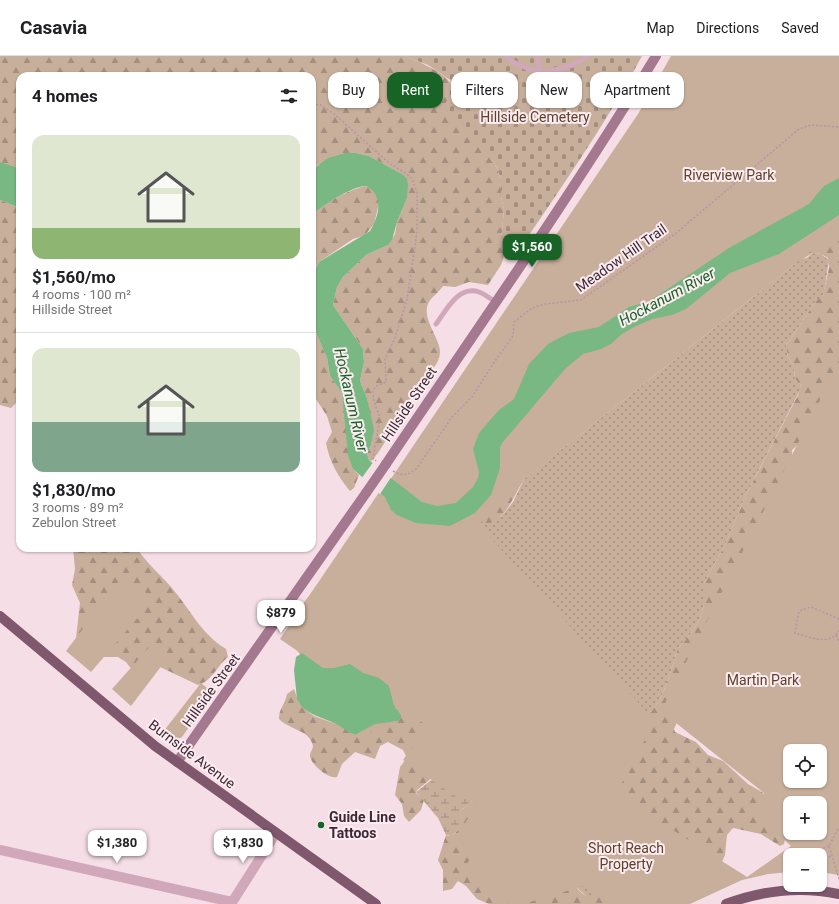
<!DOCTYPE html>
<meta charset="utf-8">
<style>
:root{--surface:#fff;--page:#f2f2f2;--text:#202124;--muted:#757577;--line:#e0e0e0;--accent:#186326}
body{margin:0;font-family:Roboto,sans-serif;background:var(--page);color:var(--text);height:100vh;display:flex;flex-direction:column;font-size:15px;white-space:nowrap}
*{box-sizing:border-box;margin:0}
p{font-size:13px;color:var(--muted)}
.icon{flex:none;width:22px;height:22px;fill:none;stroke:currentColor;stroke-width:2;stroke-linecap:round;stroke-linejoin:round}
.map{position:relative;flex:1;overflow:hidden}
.side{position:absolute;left:16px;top:16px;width:300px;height:480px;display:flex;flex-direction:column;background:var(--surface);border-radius:12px;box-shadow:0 1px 3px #0004}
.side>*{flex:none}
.banner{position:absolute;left:328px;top:16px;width:380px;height:36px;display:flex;gap:8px}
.controls{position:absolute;left:783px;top:688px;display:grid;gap:8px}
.controls a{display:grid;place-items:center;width:44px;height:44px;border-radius:8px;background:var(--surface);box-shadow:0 1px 3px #0004;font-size:20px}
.price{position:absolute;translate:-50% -34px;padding:0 9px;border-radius:8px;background:#fff;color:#222;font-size:13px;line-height:26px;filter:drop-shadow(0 1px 2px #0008)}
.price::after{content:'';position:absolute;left:50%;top:24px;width:12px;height:9px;margin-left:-6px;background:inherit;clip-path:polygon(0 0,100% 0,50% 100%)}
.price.active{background:var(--accent);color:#fff}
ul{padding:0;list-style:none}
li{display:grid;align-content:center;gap:8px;height:212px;padding:0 16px}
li+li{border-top:1px solid var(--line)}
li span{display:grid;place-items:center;height:124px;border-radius:12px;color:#555}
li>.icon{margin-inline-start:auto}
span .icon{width:72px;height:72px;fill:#fffc;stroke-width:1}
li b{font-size:17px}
h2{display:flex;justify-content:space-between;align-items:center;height:48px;padding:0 16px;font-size:17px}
.pill{padding:0 14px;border-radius:12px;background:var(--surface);box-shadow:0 1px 3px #0004;font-size:14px;line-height:36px}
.pill.active{background:var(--accent);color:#fff}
header{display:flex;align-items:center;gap:24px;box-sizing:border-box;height:56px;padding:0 20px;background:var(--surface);border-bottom:1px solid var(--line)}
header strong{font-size:19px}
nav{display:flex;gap:22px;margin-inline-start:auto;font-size:14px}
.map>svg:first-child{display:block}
.grass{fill:url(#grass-dots)}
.forest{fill:url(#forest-firs)}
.wetland{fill:url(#wetland-marsh)}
.cemetery{fill:url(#cemetery-stones)}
.park{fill:#c7af9b;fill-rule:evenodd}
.water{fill:#79b783}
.pier{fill:#f6dee6}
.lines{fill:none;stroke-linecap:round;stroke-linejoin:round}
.path{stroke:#bc92a5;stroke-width:1.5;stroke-dasharray:2 2;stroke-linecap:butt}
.service{stroke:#d0a8b9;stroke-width:5}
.minor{stroke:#d0a8b9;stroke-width:10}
.secondary{stroke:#a4798f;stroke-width:10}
.primary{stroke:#7f586e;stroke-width:10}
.secondary-bridge{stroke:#a4798f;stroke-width:10}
.poi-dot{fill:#186326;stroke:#fcebf1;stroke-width:1.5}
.labels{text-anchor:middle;stroke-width:4;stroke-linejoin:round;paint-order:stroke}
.park-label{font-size:14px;fill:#5d4229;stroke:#fcebf1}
.street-label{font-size:14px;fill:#3c2934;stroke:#fcebf1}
.poi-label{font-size:14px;font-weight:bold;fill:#3c2934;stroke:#fcebf1;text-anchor:start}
.water-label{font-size:15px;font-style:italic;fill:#186326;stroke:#fcebf1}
</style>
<header>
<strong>Casavia</strong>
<nav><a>Map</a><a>Directions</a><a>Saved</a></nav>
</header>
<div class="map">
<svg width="839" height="848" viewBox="0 0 839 848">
<defs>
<pattern id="grass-dots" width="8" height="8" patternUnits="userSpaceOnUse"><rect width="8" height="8" fill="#c7af9b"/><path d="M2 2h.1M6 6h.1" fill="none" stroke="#a38e7f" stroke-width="1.8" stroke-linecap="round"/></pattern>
<pattern id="forest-firs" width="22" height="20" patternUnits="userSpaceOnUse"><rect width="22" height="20" fill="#c7af9b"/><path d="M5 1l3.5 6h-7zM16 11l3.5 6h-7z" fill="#a38e7f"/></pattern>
<pattern id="wetland-marsh" width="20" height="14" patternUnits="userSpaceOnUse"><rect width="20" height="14" fill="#c7af9b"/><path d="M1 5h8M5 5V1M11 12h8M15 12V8" fill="none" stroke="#a38e7f"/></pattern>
<pattern id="cemetery-stones" width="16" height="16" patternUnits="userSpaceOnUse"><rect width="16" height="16" fill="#c7af9b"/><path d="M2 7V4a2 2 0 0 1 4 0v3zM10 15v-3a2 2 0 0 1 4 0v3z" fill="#a38e7f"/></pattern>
</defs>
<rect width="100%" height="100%" fill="#f6dee6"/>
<path class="grass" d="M812,197L821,198L829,204L824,236L822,241L815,246L786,290L788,301L794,311L795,323L801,329L800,334L745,441L726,487L704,527V548L700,563L690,579L678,592L668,624L660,644L652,655L647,657L629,848L586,840L293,566L302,549L340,499L475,457L501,461L513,446L524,423L801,203L807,202Z"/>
<path class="forest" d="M0,0H404C414,3 451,19 451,30C451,35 448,43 446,48L475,86L494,106L501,122V141L504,153L501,186L505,198L501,209L488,229L469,226L455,231L443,230C439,236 432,241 429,246C420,261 440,282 440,296C440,308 428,318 421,327C402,351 391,381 372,405L369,404L367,398L371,389L373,377L367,342L360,325L364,306L363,293L333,249L337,231L343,221L366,199L388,189L395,178L397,166L407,142L402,118L369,100L356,97L318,109L312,114V20H20V112L0,106Z
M365,130L371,132L377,139L379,147L374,168L365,179L353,183L319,206L312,221V159C324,147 349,134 365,130Z
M0,144L20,152V343L11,352L0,349Z
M839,159V329L799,388L792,394L793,406L674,673L675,676L696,686L708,699L723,705L748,728L762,736L767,742L785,783L784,788L780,790L761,778L733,772L727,779L725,799L721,808L601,771L647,657L652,655L660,644L668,624L678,592L690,579L700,563L704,548V527L726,487L745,441L798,339L801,329L795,323L794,311L788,301L786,290L815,246L823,239L829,212L828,202L821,198L812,197C804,203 794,208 785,214L524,423C515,437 499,482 476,462L475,458Z
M312,261L317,279L327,302L330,320L342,337L353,413L359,419L354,432L350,435C338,421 329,404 326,387L332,376L327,360L312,337Z
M73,492H137C146,507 160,518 171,531C190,553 201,578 226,593L228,601C217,610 212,625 198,629L158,610L132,614L126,606L118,601H104L76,582L80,547L72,529L75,513Z
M300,570L318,574L339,585L363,607L418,643L434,651L477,698V705L475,708H470L462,702C451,704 428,726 417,734L416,737L424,744L421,754L409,766L404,760L402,748L395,739L400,711L407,702L403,694L388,686L380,690L375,703L355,696L342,708L337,721C329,724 309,707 310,699C310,696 313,693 313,690C310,674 290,674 279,663C279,652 285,649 287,638L294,633L299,647L307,655L314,660L339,669L354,679L380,666L398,665L401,662V659L394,649L389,630L379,622L363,617L350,608L334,612H322L308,600L300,598L287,582L292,575Z
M479,738L583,838L587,840L603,839L629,848H489L477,843L466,830L458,825L452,833L443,835V814L438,804L446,779L449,780C462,777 459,765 461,755Z"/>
<path class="wetland" d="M435,721L479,738L461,755L460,773L451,780L446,779L438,762L416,736Z"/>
<path class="cemetery" d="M404,0H642C604,71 557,138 512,204L504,200L501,186L504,153L501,141V122L494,106L457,70L452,62L446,48L451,30L450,24L428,9Z"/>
<path class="park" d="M671,0H839V173L474,463L655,665L616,738L747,821L791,790L758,759V749L764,737L661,655L839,307V819L820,816V799H790V816L768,818L742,824L690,848H605L587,829L523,848H510L463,813L471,802L451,787L478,748L462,736L458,742L403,704L427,670L393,646L368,680L334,656L351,632L280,583L382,432L384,433L638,58ZM790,695H820V725H790ZM790,747H820V777H790Z
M123,520L154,543L91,616L66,595Z
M153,587L169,600L131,650L112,633Z
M201,627L213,637L182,681L174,685L163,676Z"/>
<path class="water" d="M346,97H356L369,100L402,118L407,123L408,129L407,142L397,166L392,184L388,189L366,199L343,221L337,231L333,249L363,293L364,306L360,325L367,342L374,374L371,389L367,398L369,404L383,416L422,446L437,450L456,447L473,431L478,422L479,416L473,393L479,377L499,354L514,343L529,308L548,288L569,277L599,271L629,251L648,246L729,192L809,148L824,130L839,122V159L779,198L730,217L686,253L672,259L652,263L634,271L622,278L611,288L601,293L583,298L565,313L502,387L500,391V412L491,439L475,457L450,470L416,467L397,459L391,454L385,441L353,413L348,399L342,337L330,320L327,302L317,279L312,261V221L319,206L370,175C377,163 383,147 373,135C371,133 369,131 366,130C354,129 320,151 312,159V114L328,102Z
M0,106L20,112V152L0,144Z
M302,597L323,612H334L350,608L363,617L379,622L389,630L394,650L401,659V662L398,665L375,668L355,679C348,677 343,671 336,668C323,661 304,659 297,643L294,614L296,601Z"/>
<path class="pier" d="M374,405L392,420L380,438L361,423Z"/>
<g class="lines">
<path class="path" d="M312,48L321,49L334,58L389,107L407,118L412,123L417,136V176L407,243L395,282L385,303L386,326L376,330L373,335L374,345L380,362L373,402L376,405
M393,415C403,421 409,419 417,412L452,361L472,341L493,308L513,280L514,266L532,252L545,248L581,244L675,178L799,73L811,69L839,71
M839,563L811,551L799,555L795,577C810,581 829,591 839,574
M836,579L839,586
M838,773L829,790L839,823
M829,790L821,793L824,803L831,800"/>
<path class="service" d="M505,0L515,7L541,18
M537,0L541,18
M547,38L541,18L573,9L588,0
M436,268C446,255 458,229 479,236C485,238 490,243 496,246"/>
<path class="minor" d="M0,794L232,846
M231,848L276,777"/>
<path class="secondary" d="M386,408C477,273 571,140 656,0
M177,706L366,437"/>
<path class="primary" d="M0,560L155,690L376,848
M726,848C763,834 800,830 839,838"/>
<path class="secondary-bridge" d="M366,437L386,408"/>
</g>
<circle class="poi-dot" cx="321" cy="769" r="4"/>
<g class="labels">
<g class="park-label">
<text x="535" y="66">Hillside Cemetery</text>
<text x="729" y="124">Riverview Park</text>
<text x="763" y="629">Martin Park</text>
<text x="626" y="797">Short Reach<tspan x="626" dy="16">Property</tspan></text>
</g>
<g class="street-label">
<text transform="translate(621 202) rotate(-35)" y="5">Meadow Hill Trail</text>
<text transform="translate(409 348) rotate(-56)" y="5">Hillside Street</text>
<text transform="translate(211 634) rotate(-54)" y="5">Hillside Street</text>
<text transform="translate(192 698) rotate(37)" y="5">Burnside Avenue</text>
</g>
<g class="poi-label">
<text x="329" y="766">Guide Line<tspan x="329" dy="16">Tattoos</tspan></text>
</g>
<g class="water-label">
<text transform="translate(667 241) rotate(-28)" y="5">Hockanum River</text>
<text transform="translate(351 344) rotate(77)" y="5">Hockanum River</text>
</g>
</g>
</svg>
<div class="controls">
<a><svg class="icon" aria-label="locate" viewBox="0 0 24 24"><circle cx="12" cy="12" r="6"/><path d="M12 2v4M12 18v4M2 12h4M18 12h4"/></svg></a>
<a>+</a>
<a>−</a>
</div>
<b class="price active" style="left:532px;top:212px">$1,560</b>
<b class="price" style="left:281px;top:578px">$879</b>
<b class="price" style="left:117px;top:808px">$1,380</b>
<b class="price" style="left:243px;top:808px">$1,830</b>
<div class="banner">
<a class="pill">Buy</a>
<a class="pill active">Rent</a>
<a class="pill">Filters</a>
<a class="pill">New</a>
<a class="pill">Apartment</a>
</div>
<section class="side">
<h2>4 homes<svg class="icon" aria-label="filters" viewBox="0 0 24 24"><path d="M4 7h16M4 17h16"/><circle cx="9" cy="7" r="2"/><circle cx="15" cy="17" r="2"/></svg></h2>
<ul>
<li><span style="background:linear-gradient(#dfe7d0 75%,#8fb573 0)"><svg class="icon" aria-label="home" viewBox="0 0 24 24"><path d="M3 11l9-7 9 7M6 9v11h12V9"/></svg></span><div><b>$1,560/mo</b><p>4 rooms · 100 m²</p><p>Hillside Street</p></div></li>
<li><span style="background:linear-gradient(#dfe7d0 60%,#7fa58c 0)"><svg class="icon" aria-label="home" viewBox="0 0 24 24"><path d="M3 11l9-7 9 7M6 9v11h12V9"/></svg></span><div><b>$1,830/mo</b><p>3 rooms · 89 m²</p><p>Zebulon Street</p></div></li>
</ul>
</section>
</div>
